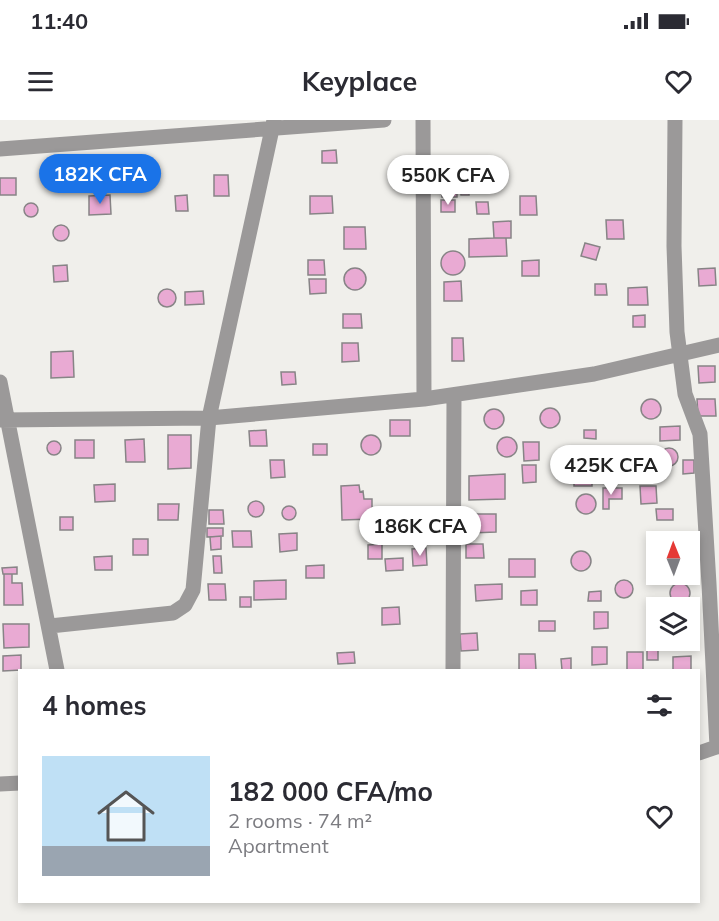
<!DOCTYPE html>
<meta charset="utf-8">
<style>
:root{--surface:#fff;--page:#f7f7f7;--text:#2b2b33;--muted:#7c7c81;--line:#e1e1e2;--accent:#1a73e8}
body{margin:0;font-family:Mulish,sans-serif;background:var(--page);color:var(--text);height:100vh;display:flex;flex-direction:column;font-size:22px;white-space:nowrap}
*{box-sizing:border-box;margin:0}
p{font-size:20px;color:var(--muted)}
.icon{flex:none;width:33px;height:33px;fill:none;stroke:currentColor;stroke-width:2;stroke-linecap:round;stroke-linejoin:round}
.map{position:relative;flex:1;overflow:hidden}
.side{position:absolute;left:18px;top:549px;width:682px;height:234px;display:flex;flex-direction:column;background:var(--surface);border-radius:0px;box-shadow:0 3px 9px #0003}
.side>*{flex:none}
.needle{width:39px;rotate:359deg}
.fabs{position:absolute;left:646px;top:411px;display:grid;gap:12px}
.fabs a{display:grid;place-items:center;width:54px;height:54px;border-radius:0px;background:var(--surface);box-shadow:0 3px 9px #0003;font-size:30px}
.price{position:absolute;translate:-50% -51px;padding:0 14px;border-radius:21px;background:#fff;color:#222;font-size:20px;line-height:39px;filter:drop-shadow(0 2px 3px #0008)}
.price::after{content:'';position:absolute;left:50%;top:36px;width:18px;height:14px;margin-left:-9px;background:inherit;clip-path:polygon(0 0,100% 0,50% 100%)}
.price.current{background:var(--accent);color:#fff}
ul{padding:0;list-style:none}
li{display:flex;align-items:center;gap:18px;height:150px;padding:0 24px}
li+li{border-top:2px solid var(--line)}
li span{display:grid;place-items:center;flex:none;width:168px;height:120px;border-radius:0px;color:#555}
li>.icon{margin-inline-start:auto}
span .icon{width:72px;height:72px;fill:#fffc;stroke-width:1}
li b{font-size:26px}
h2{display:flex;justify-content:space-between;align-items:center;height:72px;padding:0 24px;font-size:26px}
.status{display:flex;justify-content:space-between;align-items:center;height:42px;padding:0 30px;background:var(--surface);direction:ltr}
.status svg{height:16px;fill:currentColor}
header{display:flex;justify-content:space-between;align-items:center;height:78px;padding:0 24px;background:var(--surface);font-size:27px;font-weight:700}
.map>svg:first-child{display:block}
.building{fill:#e9aad3;stroke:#878486;stroke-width:1.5}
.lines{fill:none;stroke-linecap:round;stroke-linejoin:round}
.street{stroke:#9b9999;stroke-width:15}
</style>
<div class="status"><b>11:40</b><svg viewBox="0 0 49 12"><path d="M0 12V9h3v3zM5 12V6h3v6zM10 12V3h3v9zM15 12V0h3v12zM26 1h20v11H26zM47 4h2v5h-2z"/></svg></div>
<header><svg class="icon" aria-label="menu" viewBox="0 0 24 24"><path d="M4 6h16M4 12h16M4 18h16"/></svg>Keyplace<svg class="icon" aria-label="heart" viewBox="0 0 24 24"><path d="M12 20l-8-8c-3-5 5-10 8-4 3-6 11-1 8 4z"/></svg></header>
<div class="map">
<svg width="719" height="801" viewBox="0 0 719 801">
<rect width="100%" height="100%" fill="#f0efeb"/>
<path class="building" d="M336,30L337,43H322V31Z
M214,55H228L229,76H214Z
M0,58H16V75H0Z
M457,60V77H442L441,61Z
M460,61H469V75H461Z
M485,61L497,62V71H485Z
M110,75L111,94L89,95V76Z
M187,75L188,91H176L175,76Z
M310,76H332L333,93L310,94Z
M520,76H536L537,95H520Z
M441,80H455V92H441Z
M476,82H488L489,94H477Z
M24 90a7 7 0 1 1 14 0a7 7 0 1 1-14 0Z
M606,100H623L624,119H607Z
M511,101V118H494L493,102Z
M53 113a8 8 0 1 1 16 0a8 8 0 1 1-16 0Z
M344,107H365L366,129H344Z
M494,118H506L507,136L469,137V119Z
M585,123L600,127L596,140L581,136Z
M441 143a12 12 0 1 1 24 0a12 12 0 1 1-24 0Z
M308,140H324L325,155H308Z
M539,140V156H522V141Z
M67,145L68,161L54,162L53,146Z
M715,148L716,165L699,166L698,149Z
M344 159a11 11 0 1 1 22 0a11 11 0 1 1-22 0Z
M309,159H326V173L310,174Z
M461,161L462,181H444V162Z
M595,164H606L607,175H595Z
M647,167L648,185H628V168Z
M158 178a9 9 0 1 1 18 0a9 9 0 1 1-18 0Z
M203,171L204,184L185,185V172Z
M343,194H361L362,208H343Z
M645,195V207H633V196Z
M452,218H463L464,241H452Z
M342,223H358L359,241L342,242Z
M73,231L74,257L51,258V232Z
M698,246H715V262L699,263Z
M281,252H295L296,264L282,265Z
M697,279H715L716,296H698Z
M641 289a10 10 0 1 1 20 0a10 10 0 1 1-20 0Z
M540 298a10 10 0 1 1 20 0a10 10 0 1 1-20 0Z
M484 299a10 10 0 1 1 20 0a10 10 0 1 1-20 0Z
M390,300H410V316H390Z
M680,306V320L660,321V307Z
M266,310L267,326H250L249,311Z
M584,310H596V319L584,318Z
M168,315H191V348L168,349Z
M361 325a10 10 0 1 1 20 0a10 10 0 1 1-20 0Z
M497 327a10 10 0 1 1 20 0a10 10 0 1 1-20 0Z
M144,319L145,342H126L125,320Z
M75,320H94V338H75Z
M47 328a7 7 0 1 1 14 0a7 7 0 1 1-14 0Z
M523,322H539V340L524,341Z
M313,324H327V335H313Z
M575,328H590V342H575Z
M660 337a9 9 0 1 1 18 0a9 9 0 1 1-18 0Z
M615 342a9 9 0 1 1 18 0a9 9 0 1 1-18 0Z
M270,340H284L285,357L271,358Z
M683,340H694V353L683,354Z
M522,345H536V362L523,363Z
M574,353H592V366H574Z
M505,354V379L469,380V356Z
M115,364V381L95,382L94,365Z
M359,365L360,372L363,371L364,379H372V399L342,400L341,366Z
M640,366H656L657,383L641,384Z
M603,368H622V379H609V389H603Z
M576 384a10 10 0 1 1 20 0a10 10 0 1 1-20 0Z
M248 389a8 8 0 1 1 16 0a8 8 0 1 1-16 0Z
M158,384H179L178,400H158Z
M282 393a7 7 0 1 1 14 0a7 7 0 1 1-14 0Z
M656,389H673V400H657Z
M209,390H223L224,404H209Z
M470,394H496V412L471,413Z
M60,397H73V410H60Z
M207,408H223V416L207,417Z
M414,410V422L399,423V411Z
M232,411H251L252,427H233Z
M297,413V430L280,432L279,414Z
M221,416V429L211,430L210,417Z
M133,419H148V435H133Z
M382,424V439H368V425Z
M466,424H483L484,438H466Z
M426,428L427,445L413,446L412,429Z
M571 441a10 10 0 1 1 20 0a10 10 0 1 1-20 0Z
M112,436V450H95L94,437Z
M213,436H221L222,453H214Z
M403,438V450L386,451L385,439Z
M509,439H535V457H509Z
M324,445V458H306V446Z
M17,447V454H3L2,448Z
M4,454H12V463H22L23,485H4Z
M615 469a9 9 0 1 1 18 0a9 9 0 1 1-18 0Z
M286,460V479L254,480V461Z
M670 473a10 10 0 1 1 20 0a10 10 0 1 1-20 0Z
M208,464H225L226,480H209Z
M502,464V479L476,481L475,465Z
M537,470V485H521V471Z
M601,471V481H588L589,472Z
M240,477H251V487H240Z
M399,487L400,504L382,505V488Z
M594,492H608V508L594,509Z
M539,501H555V511H539Z
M3,504H29V527L4,528Z
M477,513L478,530L461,531L460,514Z
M592,527H607V544L592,545Z
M647,527H658V540H647Z
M354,532L355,543L338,544L337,533Z
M627,532H643V550H627Z
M519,534H535L536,550H519Z
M21,535V550L3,551V536Z
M691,536V550H673V537Z
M571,538V550H562L561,539Z"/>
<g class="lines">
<path class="street" d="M423,0L424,279
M675,0L674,126L677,212L685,274L700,314L709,464L717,627
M0,29L384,0
M0,262L57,550
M0,300L209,298L424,279L594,254L719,225
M50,506L173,493L185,485L193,470L209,298L274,0
M453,550L454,275
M699,633L719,626
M0,664L20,663"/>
</g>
</svg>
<div class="fabs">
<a><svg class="needle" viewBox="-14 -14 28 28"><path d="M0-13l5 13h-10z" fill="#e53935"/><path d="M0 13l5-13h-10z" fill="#7c7c81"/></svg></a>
<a><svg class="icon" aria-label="layers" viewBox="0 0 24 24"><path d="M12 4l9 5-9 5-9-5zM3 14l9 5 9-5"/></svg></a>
</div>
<b class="price current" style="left:100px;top:85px">182K CFA</b>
<b class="price" style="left:448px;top:86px">550K CFA</b>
<b class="price" style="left:611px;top:376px">425K CFA</b>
<b class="price" style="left:420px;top:437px">186K CFA</b>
<section class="side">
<h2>4 homes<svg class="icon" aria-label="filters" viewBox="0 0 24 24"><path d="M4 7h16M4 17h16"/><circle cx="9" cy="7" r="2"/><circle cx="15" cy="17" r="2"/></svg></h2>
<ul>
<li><span style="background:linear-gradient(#bfe0f5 75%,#9aa5b1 0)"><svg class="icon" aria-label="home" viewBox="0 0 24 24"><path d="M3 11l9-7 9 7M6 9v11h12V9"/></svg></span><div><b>182 000 CFA/mo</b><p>2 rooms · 74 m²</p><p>Apartment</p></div><svg class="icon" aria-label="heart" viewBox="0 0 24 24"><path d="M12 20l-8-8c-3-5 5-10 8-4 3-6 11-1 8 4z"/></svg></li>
</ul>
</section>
</div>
